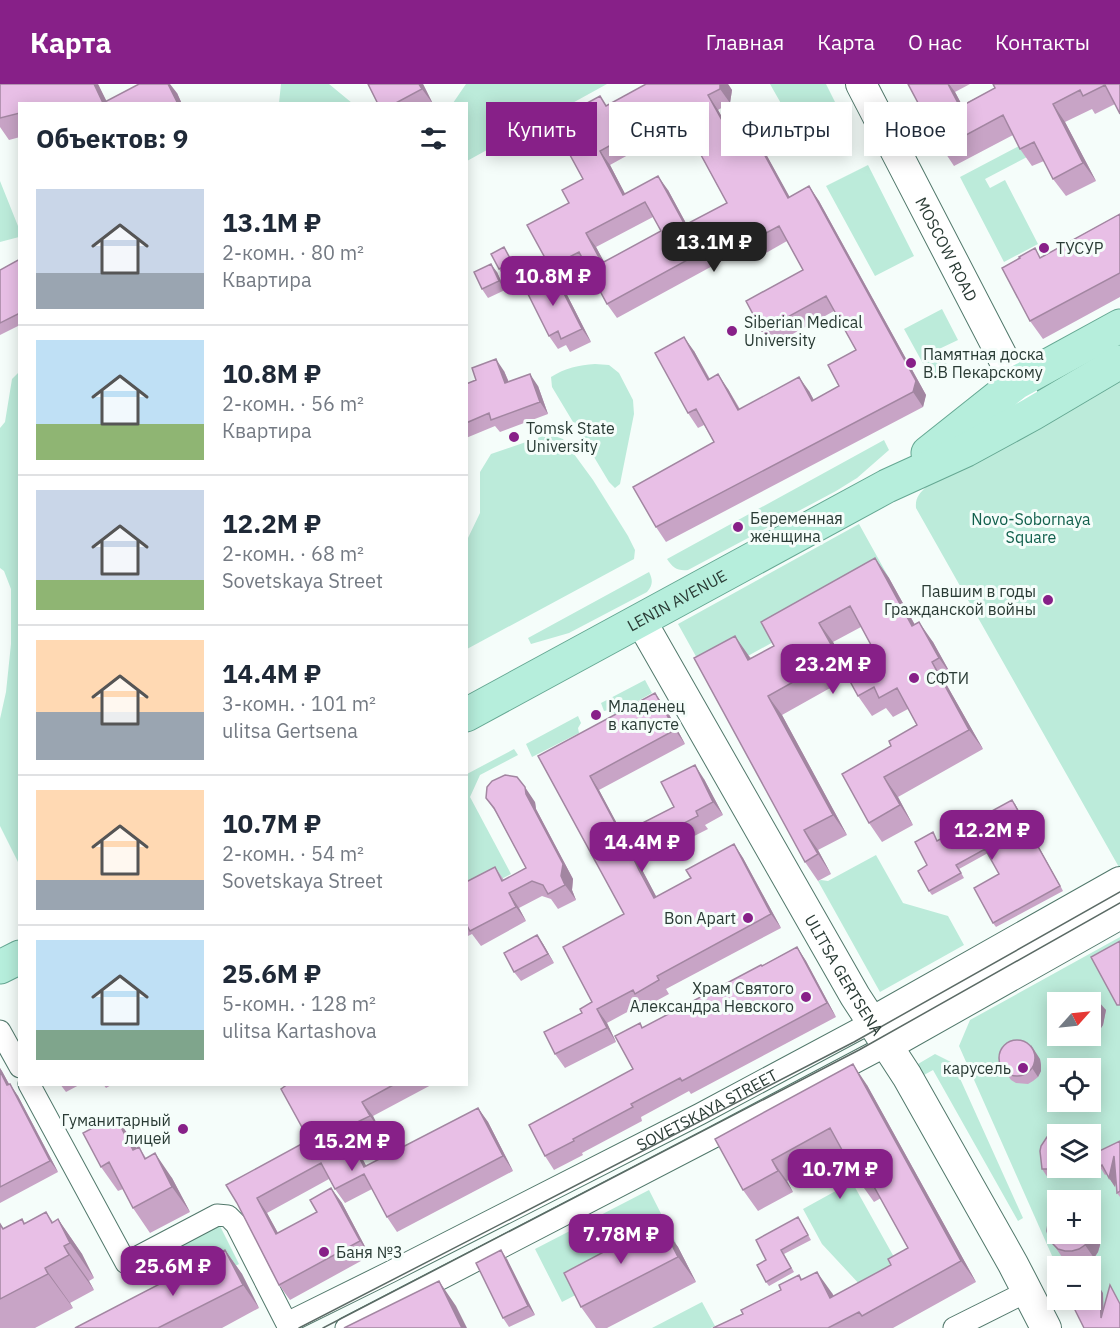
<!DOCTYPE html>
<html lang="ru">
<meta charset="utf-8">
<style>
:root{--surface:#fff;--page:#f6f6f7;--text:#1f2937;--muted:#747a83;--line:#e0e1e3;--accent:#872088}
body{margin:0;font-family:"IBM Plex Sans",sans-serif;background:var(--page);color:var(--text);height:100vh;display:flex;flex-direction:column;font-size:22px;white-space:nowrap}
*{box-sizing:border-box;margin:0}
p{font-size:20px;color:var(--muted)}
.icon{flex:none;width:33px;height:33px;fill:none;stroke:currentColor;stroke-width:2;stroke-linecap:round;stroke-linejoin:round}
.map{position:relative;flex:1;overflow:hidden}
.drawer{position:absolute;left:18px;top:18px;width:450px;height:984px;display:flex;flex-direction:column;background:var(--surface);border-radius:0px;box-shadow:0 3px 15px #0003}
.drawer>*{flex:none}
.banner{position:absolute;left:486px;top:18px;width:543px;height:54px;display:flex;gap:12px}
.needle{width:39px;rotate:63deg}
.controls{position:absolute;left:1047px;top:908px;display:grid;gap:12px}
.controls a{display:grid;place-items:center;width:54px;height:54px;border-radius:0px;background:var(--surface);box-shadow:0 3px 15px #0003;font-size:30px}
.price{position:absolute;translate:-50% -51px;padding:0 14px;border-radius:12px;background:var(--accent);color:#fff;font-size:20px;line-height:39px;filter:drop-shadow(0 2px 3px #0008)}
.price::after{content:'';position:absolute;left:50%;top:36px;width:18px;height:14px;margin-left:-9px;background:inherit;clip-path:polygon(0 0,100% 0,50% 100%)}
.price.active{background:#222;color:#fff}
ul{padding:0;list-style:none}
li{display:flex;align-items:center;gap:18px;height:150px;padding:0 18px}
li+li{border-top:2px solid var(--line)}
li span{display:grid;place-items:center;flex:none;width:168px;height:120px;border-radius:0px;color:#555}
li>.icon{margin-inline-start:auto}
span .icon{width:72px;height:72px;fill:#fffc;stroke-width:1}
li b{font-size:26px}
h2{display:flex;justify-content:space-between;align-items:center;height:72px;padding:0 18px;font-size:26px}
.pill{padding:0 21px;border-radius:0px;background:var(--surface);box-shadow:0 3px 15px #0003;font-size:21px;line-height:54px}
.pill.active{background:var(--accent);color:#fff}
header{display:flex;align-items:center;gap:36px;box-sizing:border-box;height:84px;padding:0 30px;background:var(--accent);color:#fff}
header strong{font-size:28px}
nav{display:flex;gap:33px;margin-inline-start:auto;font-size:21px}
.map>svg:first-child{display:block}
.green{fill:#bcebda;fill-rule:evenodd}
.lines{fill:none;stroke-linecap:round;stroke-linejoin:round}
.street-casing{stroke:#51786b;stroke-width:23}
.secondary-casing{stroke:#51786b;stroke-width:32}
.primary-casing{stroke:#65a893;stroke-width:35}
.street{stroke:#fff;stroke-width:21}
.secondary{stroke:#fff;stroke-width:30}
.primary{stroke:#b6eedc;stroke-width:33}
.tram{stroke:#5b6a65;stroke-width:1.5}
.wall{fill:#c8a4c6;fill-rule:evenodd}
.shaded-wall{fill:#a286a1}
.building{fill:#e8bfe6;stroke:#a286a1;stroke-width:1.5;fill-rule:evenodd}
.poi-dot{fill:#872088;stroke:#f5fdfa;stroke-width:2}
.labels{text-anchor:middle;stroke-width:6;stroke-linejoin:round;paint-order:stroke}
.poi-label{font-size:16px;fill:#2a3b35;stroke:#f5fdfa;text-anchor:start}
.street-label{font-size:16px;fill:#2a3b35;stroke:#f5fdfa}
.park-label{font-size:16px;fill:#12604d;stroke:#f5fdfa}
</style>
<header>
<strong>Карта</strong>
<nav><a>Главная</a><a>Карта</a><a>О нас</a><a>Контакты</a></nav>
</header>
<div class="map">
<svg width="1120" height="1244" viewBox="0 0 1120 1244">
<rect width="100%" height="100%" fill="#f5fdfa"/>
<path class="green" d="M281,0H329L352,19H279Z
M466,0H607L467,77L466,20L453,19Z
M770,0H826L838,24L796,46Z
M1021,61L1027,73L985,95L990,104L1005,96L1038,160L1004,178L960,93Z
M868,81L914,172L875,192L826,102Z
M0,97L20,147L19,153L0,158Z
M942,225L958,256L939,265L950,287L932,296L904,245Z
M595,280L609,281L619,289L633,316L634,330L620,400L615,404L609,398L552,303L551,293C565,284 579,281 595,280Z
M19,288V780L0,742V635L6,608L11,560V505L4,487L0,484V344L5,338L12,295Z
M1120,288V785L916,424C915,413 920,409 927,402Z
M549,350L563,355L593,396L628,452L635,466L634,475L467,565V456L480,429V388L491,370Z
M884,356L889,366L857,394L836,407L688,486C677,487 673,484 667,475Z
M859,440L889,494L708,594L678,540Z
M649,488C653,496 653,501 647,508L569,549L531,560L528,554Z
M645,596L652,609L615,630L609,626L604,627L601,619Z
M578,632L581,639L578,644L579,649L532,673L526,660Z
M514,665L518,671L480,691L470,713L511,790L467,813V690Z
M876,771L903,819L948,832L964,861L880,908L818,797L821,796L828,797Z
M1120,853V1244H1085L1071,1215H1090V1182H1058L1057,1183L959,962L970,936ZM1058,918H1090V951H1058ZM1058,984H1090V1017H1058ZM1058,1050H1090V1083H1058ZM1058,1116H1090V1149H1058Z
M935,970L953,979L1023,1134L1018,1137L933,986L924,991L918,980Z
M852,1098L899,1182L862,1203L822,1160L803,1125Z
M649,1106L676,1159L562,1218L535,1165Z
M220,1142L239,1180L169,1216L150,1177Z
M702,1218L715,1242L711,1244H652Z"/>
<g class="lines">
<g class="street-casing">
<g id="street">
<path d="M0,947L20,983"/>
<path d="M29,1000L126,1179L217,1131L228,1132L236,1140L289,1244"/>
<path id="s1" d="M287,1239L390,1188L700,1030L872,938"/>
<path d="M346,1244L712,1054L888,961"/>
<path d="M954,1244L1028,1207"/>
</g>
</g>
<g class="secondary-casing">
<g id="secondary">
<path id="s2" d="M861,0L1032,330"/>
<path id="s3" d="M641,537L855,912L907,992L1013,1180L1046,1244"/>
<path d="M872,938L1120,798"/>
<path d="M888,961L1120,830"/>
</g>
</g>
<g class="primary-casing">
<g id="primary">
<path d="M928,369L1016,299L1120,242"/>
<path id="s4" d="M466,631L887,402L966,366L1032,330L1120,278"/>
<path d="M0,883L20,873"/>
</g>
</g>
<use href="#street" class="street"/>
<use href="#secondary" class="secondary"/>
<use href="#primary" class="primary"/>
<path class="tram" d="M299,1244L854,958L1120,808
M323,1244L859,966L1120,819"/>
</g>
<path class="wall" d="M0,0H98L106,17L177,9L182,20H20V53L9,56L0,43Z
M368,0H423L433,20H378Z
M728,0L732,6L730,19L718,26L734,55L751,46L761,61L789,113L809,102L819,117L926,311L923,323L666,458L656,443L714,358L704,341L698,344L688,329L694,267L710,295L728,305L740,325L809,307L814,316L839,302L856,266L834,227L773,261L762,247L803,186L787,157L759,173L751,161L617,234L607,220L587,184L560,198L563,203L591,258L570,268L566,261L558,265L549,252L554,190L550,183L569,119L583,95L607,22ZM684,40L727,119L687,141L668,106L625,110L610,81ZM653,133L661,147L604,178L596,163Z
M908,0H970L955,8L962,21L995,4L1120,0L1115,20L1095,30L1092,25L1065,38L1096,97L1066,112L1053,95L1044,77L1032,82L1020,65L1013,51L954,82L942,64Z
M1120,130V213L1043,255L1030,237L1041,173Z
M504,163L515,183L502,190L499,185Z
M20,175V241L0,251V186Z
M497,188L505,206L488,214L482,205Z
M504,287L509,298L538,302L548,330L500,348L495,342L466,354V300Z
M875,474L889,494L915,541L933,558L953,594L945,598L983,665L898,713L913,741L882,758L869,739L891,662L917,641L908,625L893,633L886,624L872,632L858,612L848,594L782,631L847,751L818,766L831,790L818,797L805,778L749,572L751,574L774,562ZM861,543L871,561L843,577L833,558Z
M665,623L685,660L599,706L622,749L674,723L704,695L723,731L705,741L708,745L639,780L649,799L656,813L691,794L734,760L743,774L781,844L666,905L669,910L645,923L642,920L607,939L616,958L565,984L555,970L582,929L592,918L624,830L538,672Z
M486,714L535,718L536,725L573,795L572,806L576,816L558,825L551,815L542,812L519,824L526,837L481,862L472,850L466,853V798L495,783L504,796L526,784L497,730Z
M1015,720L1063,807L996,843L993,839L999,790L988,769L959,785L964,794L932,811L929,807L927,781L938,757Z
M537,851L543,860L554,879L521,897L514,888Z
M797,863L806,877L836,933L691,1010L689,1007L641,1033L642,1037L582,1069L583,1071L554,1086L545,1072L633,985L643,944Z
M1090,918L1106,926L1103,941L1097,950L1091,952L1081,951H1090Z
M1040,975L1041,981V987L1038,993L1033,997L1028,1000L1016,999L1011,996L1005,987Z
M0,984L9,1000L18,1012L58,1088L0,1119Z
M60,1000H81L66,1008Z
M103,1000H113L106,1004Z
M288,1000H433L373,1032L380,1046L362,1056L369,1070L362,1074L366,1082L478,1024L488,1038L513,1087L397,1148L387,1133L372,1105L345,1119L335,1105L329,1095L267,1129L278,1149L317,1128L331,1104L342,1119L370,1172L290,1216L279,1201L237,1119L309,1056Z
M867,1001L976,1198L893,1244H713L743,1230L781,1206L799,1191L802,1195L832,1209L834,1212L891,1181L908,1164L881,1114L874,1118L859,1097L842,1066L787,1097L793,1108L758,1127L743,1106L715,1055Z
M115,1032L132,1056L136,1064L139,1063L146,1074L172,1094L190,1128L150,1149L133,1124L123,1105L118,1107L101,1083Z
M1120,1057V1113L1117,1109L1116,1097L1115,1103L1107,1090L1105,1091L1100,1083Z
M1058,1083H1081L1078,1088L1073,1092L1067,1094H1048L1042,1085Z
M46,1128L53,1138L58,1135L82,1170L94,1194L89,1197L94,1206L70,1219L73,1224L35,1244H0V1140L3,1144L22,1135L25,1139Z
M798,1133L811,1156L784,1170L794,1188L769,1202L766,1198V1176Z
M660,1138L678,1163L696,1198L607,1244H596L581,1223Z
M1096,1147L1100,1153V1161L1098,1168L1094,1174L1088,1178L1081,1180H1074L1067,1178L1062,1173L1049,1154Z
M225,1166L242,1190L259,1224L222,1244H75Z
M507,1175L535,1231L509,1243L503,1234Z"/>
<path class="shaded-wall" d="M94,0H98L108,20H103Z
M168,0H170L177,9L182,20H178Z
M419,0H423L433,20L422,5Z
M720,0H728L732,6L730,19L720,5Z
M948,0H949L955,8L972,40L960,23Z
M708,11L718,26L743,71L733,56Z
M1053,20L1065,38L1096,97L1083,79Z
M751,46L761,61L798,128L788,114Z
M600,67L610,81L633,125L623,111Z
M658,92L668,106L695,156L685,141Z
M809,102L819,117L926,311L923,323L913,308Z
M586,149L596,163L613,194L602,179Z
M491,180L497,188L505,206L499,197Z
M554,190L563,203L591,258L582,245Z
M684,253L694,267L718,311L708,296Z
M496,275L504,287L514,311L505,299Z
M530,290L538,302L548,330L540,318Z
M718,290L728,305L748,341L738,326Z
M799,293L809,307L822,332L812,317Z
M875,474L889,494L926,561L912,542Z
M919,538L933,558L953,594L939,574Z
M819,539L833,558L852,592L838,573Z
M735,552L749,572L762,595L748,576Z
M932,578L945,598L983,665L969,646Z
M655,609L665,623L685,660L675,646Z
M768,612L782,631L847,751L833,731Z
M695,681L704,695L723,731L713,718Z
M590,692L599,706L630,764L621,750Z
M884,693L898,713L913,741L900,721Z
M525,703L535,718L536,725L573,795L572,806L576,816L565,801L526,710Z
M1012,716L1015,720L1063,807L1060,802Z
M804,746L818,766L831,790L818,770Z
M734,760L743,774L781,844L771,830Z
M630,767L639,780L664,827L654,814Z
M509,809L519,824L526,837L516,823Z
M537,851L543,860L554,879L548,870Z
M797,863L806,877L836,933L827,919Z
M1099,918L1106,926L1103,941L1097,950L1090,941Z
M597,925L607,939L616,958L607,944Z
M1031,961L1040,975L1041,981V987L1038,993L1032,984Z
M853,980L867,1001L976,1198L961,1177Z
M0,984L2,987L16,1013L7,1001L0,987Z
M10,1000L18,1012L58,1088L50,1077Z
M362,1018L373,1032L380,1046L370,1032Z
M478,1024L488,1038L513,1087L503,1072Z
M115,1032L132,1056L150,1091L133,1066Z
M351,1041L362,1056L369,1070L359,1055Z
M352,1059L362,1074L375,1098L364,1083Z
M155,1069L172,1094L190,1128L172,1103Z
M1114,1072L1120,1081L1115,1103L1109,1094Z
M772,1076L787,1097L793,1108L778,1087Z
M1074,1083H1081L1078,1088Z
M331,1104L342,1119L370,1172L360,1157Z
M257,1114L267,1129L286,1164L276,1150Z
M58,1135L82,1170L94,1194L70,1159Z
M660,1138L678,1163L696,1198L678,1173Z
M1090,1138L1100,1153V1161L1098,1168L1094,1174L1085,1161L1090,1149Z
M64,1162L89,1197L94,1206L69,1171Z
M225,1166L242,1190L259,1224L243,1201Z
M501,1166L507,1175L535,1231L528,1222Z
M45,1184L70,1219L73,1224L48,1190Z
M817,1188L832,1209L845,1235L830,1214Z
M439,1197L456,1222L467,1244H462Z
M1100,1204L1103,1209L1104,1238L1101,1234Z"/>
<path class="building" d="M0,0H94L103,19L139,0H168L178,20H20V29L0,34Z
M368,0H419L422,5L394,20H378Z
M646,0H720V5L708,11L733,56L751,46L788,114L809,102L916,297L913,308L656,443L633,403L714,358L696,325L688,329L655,269L684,253L708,296L718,290L738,326L799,293L812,317L839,302L828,281L856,266L826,212L762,247L746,217L803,186L779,142L749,158L742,146L607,220L579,168L550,183L527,141L569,119L562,106L583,95L552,38L600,12L606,22ZM676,25L727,119L685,141L658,92L623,111L600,67ZM645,118L661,147L602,179L586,149Z
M908,0H948L960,23L995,4L993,0H1120V30L1105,1L1083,12L1080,6L1053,20L1083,79L1053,95L1034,58L1020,65L1003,31L942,64Z
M1120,130V189L1030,237L1002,184L1020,174L1019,173L1035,164L1040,174Z
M504,163L512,178L499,185L491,170Z
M20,175V229L0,239V186Z
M491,180L499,197L482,205L474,188Z
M554,190L582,245L561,255L558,247L549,252L525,204Z
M496,275L505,299L530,290L540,318L491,336L489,329L466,339V300L476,296L472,284Z
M875,474L912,542L919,538L939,574L932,578L969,646L884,693L900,721L869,739L842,690L891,662L889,657L917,641L897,604L879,614L874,603L858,612L840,579L871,561L850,522L819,539L838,573L768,612L833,731L804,746L818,770L805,778L694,574L735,552L748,576L774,562L761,538Z
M655,609L675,646L590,692L621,750L674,723L661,698L695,681L713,718L696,727L698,732L630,767L639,786L654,814L691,794L686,786L734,760L771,830L657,892L659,896L635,910L633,906L597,925L607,944L555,970L544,948L582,929L580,925L592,918L563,863L624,830L538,672Z
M505,691L517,693L525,703L526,710L563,780L561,792L565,801L548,810L543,801L532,797L509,809L516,823L470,847L466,840V798L495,783L502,797L526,784L494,724L486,714L487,703L492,697Z
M1012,716L1060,802L993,839L974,804L999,790L985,765L956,781L961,789L929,807L918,787L927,781L915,758L933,748L937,757Z
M537,851L548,870L514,888L504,869Z
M1120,857V921H1117L1091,873Z
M797,863L827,919L682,997L680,994L631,1020L633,1023L573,1055L574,1057L545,1072L529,1041L633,985L615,952L640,939L642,944L761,881L762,882Z
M1085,911L1099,918L1097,932L1090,941V918H1068L1075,912Z
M999 974a18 18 0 1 1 36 0a18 18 0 1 1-36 0Z
M853,980L961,1177L862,1232L859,1228L828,1244H713L743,1230L741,1226L781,1206L779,1201L799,1191L801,1196L817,1188L830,1214L891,1181L888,1175L908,1164L868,1092L859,1097L830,1044L772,1076L778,1087L743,1106L715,1055Z
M0,987L7,1001L10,1000L50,1077L0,1103Z
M288,1000H395L362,1018L370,1032L351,1041L359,1055L352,1059L364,1083L478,1024L503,1072L387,1133L364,1090L335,1105L321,1079L257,1114L276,1150L317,1128L310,1116L331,1104L360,1157L279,1201L237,1119L226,1101L309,1056L281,1005Z
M115,1032L133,1066L139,1063L145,1075L155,1069L172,1103L133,1124L109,1078L101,1083L83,1049Z
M1058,1050V1083H1067L1061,1085H1042L1040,1067L1041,1062L1047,1053L1058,1050H1059Z
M1120,1057V1107L1117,1109L1114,1072L1109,1094L1102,1081L1100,1083L1093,1070Z
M1058,1127V1149H1090L1089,1155L1085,1161L1079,1165L1072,1167H1065L1058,1165L1053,1160L1049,1154L1047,1147L1048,1140L1051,1133Z
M46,1128L52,1139L58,1135L70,1159L64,1162L69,1171L45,1184L48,1190L0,1215V1140L3,1145L22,1135L24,1140Z
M798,1133L808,1151L781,1166L791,1184L766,1198L757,1181L766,1176L756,1156Z
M660,1138L678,1173L581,1223L564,1189Z
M225,1166L243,1201L158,1244H75Z
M501,1166L528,1222L503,1234L476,1179Z
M439,1197L462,1244H344Z
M1110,1201L1120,1220V1244H1084L1071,1218L1078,1215H1090V1209L1100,1204L1101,1234Z"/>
<g class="poi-dot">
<circle cx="1044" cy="164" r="6"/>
<circle cx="732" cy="247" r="6"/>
<circle cx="911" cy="279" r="6"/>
<circle cx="514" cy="353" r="6"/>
<circle cx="738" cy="443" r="6"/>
<circle cx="1048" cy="516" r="6"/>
<circle cx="914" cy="594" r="6"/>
<circle cx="596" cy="631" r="6"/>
<circle cx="748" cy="834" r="6"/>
<circle cx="806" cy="913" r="6"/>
<circle cx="1023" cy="984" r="6"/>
<circle cx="183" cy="1045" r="6"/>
<circle cx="324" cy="1168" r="6"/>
</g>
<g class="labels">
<g class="poi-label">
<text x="1056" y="170">ТУСУР</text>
<text x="744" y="244">Siberian Medical<tspan x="744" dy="18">University</tspan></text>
<text x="923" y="276">Памятная доска<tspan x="923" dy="18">В.В Пекарскому</tspan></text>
<text x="526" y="350">Tomsk State<tspan x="526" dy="18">University</tspan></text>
<text x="750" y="440">Беременная<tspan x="750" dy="18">женщина</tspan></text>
<text x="1036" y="513" text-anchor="end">Павшим в годы<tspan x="1036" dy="18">Гражданской войны</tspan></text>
<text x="926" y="600">СФТИ</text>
<text x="608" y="628">Младенец<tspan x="608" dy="18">в капусте</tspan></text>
<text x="736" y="840" text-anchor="end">Bon Apart</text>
<text x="794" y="910" text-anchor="end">Храм Святого<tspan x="794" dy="18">Александра Невского</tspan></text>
<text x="1011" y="990" text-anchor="end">карусель</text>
<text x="171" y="1042" text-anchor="end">Гуманитарный<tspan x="171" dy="18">лицей</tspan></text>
<text x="336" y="1174">Баня №3</text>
</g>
<g class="street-label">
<text dy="6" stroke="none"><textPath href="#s2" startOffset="186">MOSCOW ROAD</textPath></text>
<text dy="6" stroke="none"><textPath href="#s4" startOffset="240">LENIN AVENUE</textPath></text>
<text dy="6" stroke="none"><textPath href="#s3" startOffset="408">ULITSA GERTSENA</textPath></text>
<text dy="6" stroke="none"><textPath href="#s1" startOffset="471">SOVETSKAYA STREET</textPath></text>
</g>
<g class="park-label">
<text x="1031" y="441">Novo-Sobornaya<tspan x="1031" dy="18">Square</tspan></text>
</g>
</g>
</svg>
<div class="controls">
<a><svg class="needle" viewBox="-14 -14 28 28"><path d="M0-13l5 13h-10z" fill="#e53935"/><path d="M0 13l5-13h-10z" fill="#747a83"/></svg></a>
<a><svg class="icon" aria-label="locate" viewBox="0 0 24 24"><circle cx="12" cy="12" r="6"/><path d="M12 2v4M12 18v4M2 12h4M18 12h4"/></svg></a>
<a><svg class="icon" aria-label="layers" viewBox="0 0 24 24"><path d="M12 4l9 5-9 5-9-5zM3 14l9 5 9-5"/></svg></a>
<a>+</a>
<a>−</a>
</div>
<b class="price active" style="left:714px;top:189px">13.1M ₽</b>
<b class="price" style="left:553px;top:223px">10.8M ₽</b>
<b class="price" style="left:833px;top:611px">23.2M ₽</b>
<b class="price" style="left:992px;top:777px">12.2M ₽</b>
<b class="price" style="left:642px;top:789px">14.4M ₽</b>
<b class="price" style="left:352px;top:1088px">15.2M ₽</b>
<b class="price" style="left:840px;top:1116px">10.7M ₽</b>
<b class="price" style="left:621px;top:1181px">7.78M ₽</b>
<b class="price" style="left:173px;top:1213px">25.6M ₽</b>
<div class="banner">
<a class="pill active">Купить</a>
<a class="pill">Снять</a>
<a class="pill">Фильтры</a>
<a class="pill">Новое</a>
</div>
<section class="drawer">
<h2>Объектов: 9<svg class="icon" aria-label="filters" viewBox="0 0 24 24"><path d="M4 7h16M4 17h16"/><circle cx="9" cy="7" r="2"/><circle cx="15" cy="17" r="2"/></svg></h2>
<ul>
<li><span style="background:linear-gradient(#c9d6e8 70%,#9aa5b1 0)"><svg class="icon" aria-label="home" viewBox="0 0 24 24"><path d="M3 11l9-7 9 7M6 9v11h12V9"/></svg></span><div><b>13.1M ₽</b><p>2-комн. · 80 m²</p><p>Квартира</p></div></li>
<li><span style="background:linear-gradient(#bfe0f5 70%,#8fb573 0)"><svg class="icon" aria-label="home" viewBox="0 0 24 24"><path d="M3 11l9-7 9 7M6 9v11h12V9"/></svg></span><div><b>10.8M ₽</b><p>2-комн. · 56 m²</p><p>Квартира</p></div></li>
<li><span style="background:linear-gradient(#c9d6e8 75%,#8fb573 0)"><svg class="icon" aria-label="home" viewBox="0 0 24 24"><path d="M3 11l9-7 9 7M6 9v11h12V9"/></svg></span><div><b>12.2M ₽</b><p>2-комн. · 68 m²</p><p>Sovetskaya Street</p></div></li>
<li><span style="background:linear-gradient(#ffd9b3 60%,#9aa5b1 0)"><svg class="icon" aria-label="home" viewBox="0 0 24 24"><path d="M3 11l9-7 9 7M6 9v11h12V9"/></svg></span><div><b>14.4M ₽</b><p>3-комн. · 101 m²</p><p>ulitsa Gertsena</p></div></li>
<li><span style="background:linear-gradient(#ffd9b3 75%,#9aa5b1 0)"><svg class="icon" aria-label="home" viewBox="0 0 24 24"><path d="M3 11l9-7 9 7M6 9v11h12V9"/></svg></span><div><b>10.7M ₽</b><p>2-комн. · 54 m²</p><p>Sovetskaya Street</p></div></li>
<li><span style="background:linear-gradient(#bfe0f5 75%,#7fa58c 0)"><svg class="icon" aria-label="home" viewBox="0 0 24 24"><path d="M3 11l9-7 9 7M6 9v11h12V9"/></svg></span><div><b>25.6M ₽</b><p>5-комн. · 128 m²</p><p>ulitsa Kartashova</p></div></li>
</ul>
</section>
</div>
